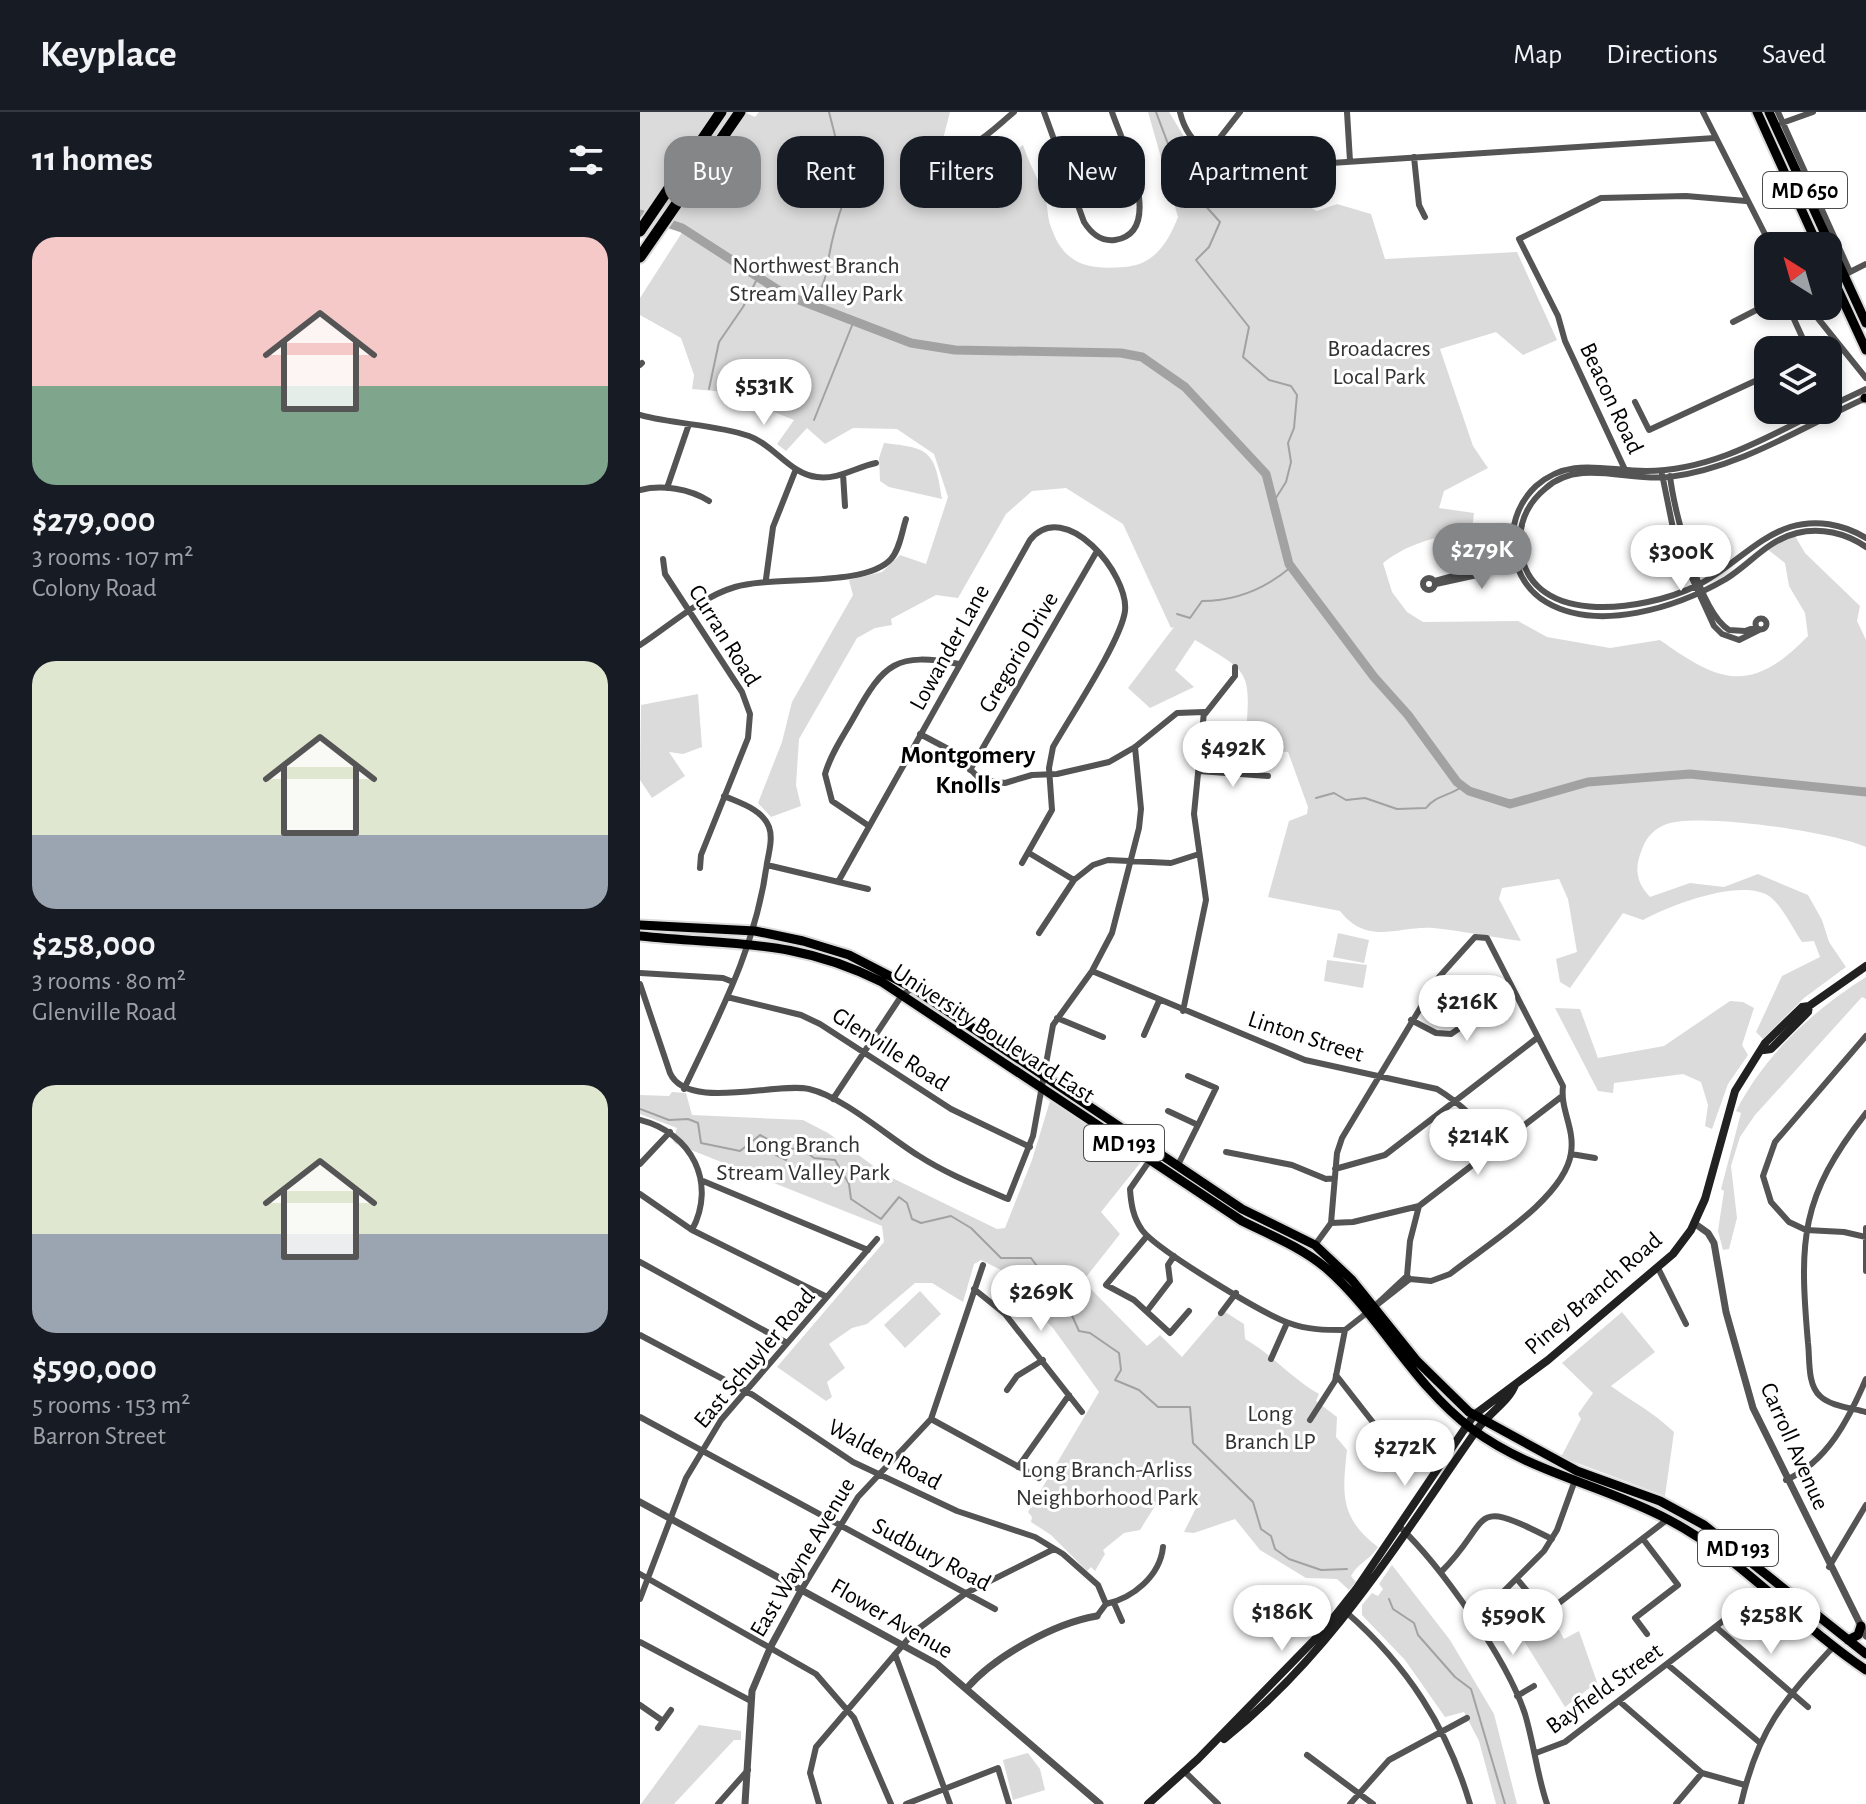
<!DOCTYPE html>
<meta charset="utf-8">
<style>
:root{--surface:#171b24;--page:#20242c;--text:#f1f3f6;--muted:#9ea1a6;--line:#363941;--accent:#858687}
body{margin:0;font-family:"Alegreya Sans",sans-serif;background:var(--page);color:var(--text);height:100vh;display:flex;flex-direction:column;font-size:30px;white-space:nowrap}
*{box-sizing:border-box;margin:0}
p{font-size:26px;color:var(--muted)}
.icon{flex:none;width:44px;height:44px;fill:none;stroke:currentColor;stroke-width:2;stroke-linecap:round;stroke-linejoin:round}
.map{position:relative;flex:1;overflow:hidden}
.drawer{display:flex;flex-direction:column;background:var(--surface);width:640px}
.drawer>*{flex:none}
.guide{position:absolute;left:24px;top:24px;width:760px;height:72px;display:flex;gap:16px}
.needle{width:52px;rotate:323deg}
.fabs{position:absolute;left:1114px;top:120px;display:grid;gap:16px}
.fabs a{display:grid;place-items:center;width:88px;height:88px;border-radius:16px;background:var(--surface);box-shadow:0 4px 12px #0003;font-size:40px}
.price{position:absolute;translate:-50% -68px;padding:0 18px;border-radius:28px;background:#fff;color:#222;font-size:26px;line-height:52px;filter:drop-shadow(0 2px 4px #0008)}
.price::after{content:'';position:absolute;left:50%;top:48px;width:24px;height:18px;margin-left:-12px;background:inherit;clip-path:polygon(0 0,100% 0,50% 100%)}
.price.on{background:var(--accent);color:#fff}
ul{padding:0;list-style:none}
li{display:grid;align-content:center;gap:16px;height:424px;padding:0 32px}
li span{display:grid;place-items:center;height:248px;border-radius:24px;color:#555}
li>.icon{margin-inline-start:auto}
span .icon{width:144px;height:144px;fill:#fffc;stroke-width:1}
li b{font-size:34px}
h2{display:flex;justify-content:space-between;align-items:center;height:96px;padding:0 32px;font-size:34px}
.pill{padding:0 28px;border-radius:24px;background:var(--surface);box-shadow:0 4px 12px #0003;font-size:28px;line-height:72px}
.pill.on{background:var(--accent);color:#fff}
header{display:flex;align-items:center;gap:48px;box-sizing:border-box;height:112px;padding:0 40px;background:var(--surface);border-bottom:2px solid var(--line)}
header strong{font-size:38px}
nav{display:flex;gap:44px;margin-inline-start:auto;font-size:28px}
main{display:flex;flex:1;min-height:0}
.map>svg:first-child{display:block}
.green{fill:#dbdbdb}
.lines{fill:none;stroke-linecap:round;stroke-linejoin:round}
.stream{stroke:#a2a2a2;stroke-width:2}
.river{stroke:#a2a2a2;stroke-width:9}
.primary-casing{stroke:#dbdbdb;stroke-width:13}
.motorway-casing{stroke:#dbdbdb;stroke-width:15}
.minor{stroke:#545454;stroke-width:6}
.tertiary{stroke:#545454;stroke-width:7}
.secondary{stroke:#212121;stroke-width:8}
.primary{stroke:#000;stroke-width:9}
.motorway{stroke:#000;stroke-width:11}
.labels{text-anchor:middle;stroke-width:6;stroke-linejoin:round;paint-order:stroke}
.shield{fill:#fff;stroke:#4c4c4c;stroke-width:2}
.shield-label{font-size:22px;font-weight:bold;fill:#000}
.park-label{font-size:24px;fill:#323232;stroke:#fff}
.street-label{font-size:24px;fill:#000;stroke:#fff}
.neighbourhood-label{font-size:26px;font-weight:bold;fill:#000;stroke:#fff}
</style>
<header>
<strong>Keyplace</strong>
<nav><a>Map</a><a>Directions</a><a>Saved</a></nav>
</header>
<main>
<section class="drawer">
<h2>11 homes<svg class="icon" aria-label="filters" viewBox="0 0 24 24"><path d="M4 7h16M4 17h16"/><circle cx="9" cy="7" r="2"/><circle cx="15" cy="17" r="2"/></svg></h2>
<ul>
<li><span style="background:linear-gradient(#f6c9c9 60%,#7fa58c 0)"><svg class="icon" aria-label="home" viewBox="0 0 24 24"><path d="M3 11l9-7 9 7M6 9v11h12V9"/></svg></span><div><b>$279,000</b><p>3 rooms · 107 m²</p><p>Colony Road</p></div></li>
<li><span style="background:linear-gradient(#dfe7d0 70%,#9aa5b1 0)"><svg class="icon" aria-label="home" viewBox="0 0 24 24"><path d="M3 11l9-7 9 7M6 9v11h12V9"/></svg></span><div><b>$258,000</b><p>3 rooms · 80 m²</p><p>Glenville Road</p></div></li>
<li><span style="background:linear-gradient(#dfe7d0 60%,#9aa5b1 0)"><svg class="icon" aria-label="home" viewBox="0 0 24 24"><path d="M3 11l9-7 9 7M6 9v11h12V9"/></svg></span><div><b>$590,000</b><p>5 rooms · 153 m²</p><p>Barron Street</p></div></li>
</ul>
</section>
<div class="map">
<svg width="1226" height="1692" viewBox="0 0 1226 1692">
<rect width="100%" height="100%" fill="#fff"/>
<path class="green" d="M0,0H104L115,5L119,0H310L290,77L298,82L338,67L383,33C389,51 398,67 405,84C408,94 407,105 411,115C424,153 448,158 484,155C515,153 528,130 538,105L508,0H529L556,44L591,64L595,61L616,64L614,94L659,90L677,99L697,92L731,102L745,147L877,140L917,228L883,243L856,220L800,237L833,334L848,356L804,379L799,396L834,401L832,419C799,424 770,430 743,451L752,480L767,500L783,510L878,509L907,525L970,536L1020,528C1080,571 1111,583 1168,524L1165,501L1149,474L1145,451L1127,437L1155,424L1165,441L1220,494L1217,509L1226,528V735C1194,720 1054,699 1024,713C1011,719 1005,728 1001,740C994,758 997,771 1010,785L1050,771L1084,775L1118,762L1168,783L1182,808L1189,830L1206,855L1164,886L1123,927L1116,920L1142,864L1180,845L1174,829L1162,830C1153,817 1142,793 1129,784C1101,766 1030,793 1003,808L983,801L930,876L920,870L916,847L937,840L928,787L919,767L862,776L859,787L881,829C852,825 823,819 793,816C760,813 728,835 700,799L628,785L649,709L667,702L668,695L648,640L630,639L627,630L606,622C611,557 609,561 555,528L535,558L554,575L510,596L488,576L534,515L531,516L483,412L426,376L392,379L366,402L318,486L296,483L251,507L252,513L235,516L217,526L159,627L156,673L161,694L131,705L118,691L142,630L152,590L213,483L209,468L242,460L260,443L286,452L308,385L294,342L257,317L213,316L185,332L167,316L146,339L137,332L154,308L85,280L52,277L54,263L41,226L0,203V186L43,119L0,98Z
M244,331C290,336 295,339 302,387L249,375L240,369L239,346Z
M58,582L62,635L43,642L29,640L45,664L12,686L0,668L1,593Z
M698,821L729,828L724,851L693,845Z
M687,848L727,853L723,876L684,869Z
M1226,865V887L1222,885L1115,1003L1100,1025L1091,1054L1097,1106L1089,1137L1083,1138L1078,1119L1084,1079L1081,1077L1101,1001L1096,999C1126,942 1172,899 1226,865Z
M1090,889L1103,890L1114,896L1102,933L1108,943L1088,972L1072,1017L1065,1014L1068,993L1061,970L1043,962L974,971L973,981L958,979L915,896L940,897L958,946L1024,934Z
M32,980L46,981L52,1003L163,1008L188,1021L246,1063L357,1117L365,1116L392,1048L410,989L501,1050L461,1100L480,1122L443,1169L507,1234L520,1223L542,1245L582,1198L604,1212L605,1227C633,1243 652,1267 679,1282L676,1289L697,1305L696,1325L707,1338C702,1383 700,1406 738,1435C730,1448 718,1451 711,1464L716,1470L709,1478L697,1467L666,1466L620,1438L595,1407L554,1421L544,1420L556,1396L531,1379L523,1381L500,1418L484,1421L463,1438L465,1442L455,1459L451,1455L447,1459L411,1423L391,1410L392,1405L388,1400L459,1280L413,1216L365,1167L367,1161L341,1148L334,1152L323,1190L292,1171H275L227,1212L212,1216L189,1232L205,1256L187,1270L192,1285L186,1289L137,1255L244,1130L242,1114L36,1032L33,1029L37,1016L0,1002V983L29,984Z
M280,1179L301,1202L265,1236L244,1213Z
M982,1200L1015,1240L971,1274C994,1291 1012,1299 1034,1320L1025,1384L921,1345L941,1307L938,1302L953,1281L922,1251Z
M752,1453L810,1528L854,1602L877,1692H856L839,1629L824,1600L805,1605L765,1548L722,1503V1493L732,1481L738,1484L743,1477L739,1472Z
M910,1501L924,1527L939,1519L957,1570L925,1595L881,1524Z
M59,1613L101,1619V1628H94L34,1692H1Z
M388,1641L400,1657L405,1678L373,1688L363,1648Z"/>
<g class="lines">
<path class="stream" d="M516,0L531,40V67L543,87L560,82L562,90L580,110L569,135L556,148L609,215L603,245L629,268L651,274L657,283L654,316L648,331L651,350L646,370L634,389
M174,195C177,183 186,169 187,157C190,134 196,111 204,88L194,74L192,55L200,43L189,0
M69,277L79,230L103,195L118,165
M174,308L213,211
M537,502L550,506L562,489C597,489 625,477 651,455
M676,686L694,681L706,688L725,686L757,697L786,696C796,683 810,684 823,674
M0,997L29,1008L48,1007L58,1011L61,1031L100,1039L120,1023L133,1030L136,1043L146,1048L151,1037L161,1036L174,1046L195,1048L209,1072L211,1087L241,1107L259,1085L267,1091L272,1107L281,1111L311,1104L331,1116L361,1146H391L429,1197L439,1219L450,1221L479,1241L481,1258L475,1268L499,1278L518,1295H550L553,1331L613,1390L621,1417L631,1424L635,1437L649,1447L681,1458L707,1457
M749,1487L753,1497L774,1511L778,1523L815,1565L831,1577L865,1692"/>
<path class="river" d="M0,102L42,116L146,183L271,231L315,238L481,241L502,245L545,275L626,362L649,452L734,565L768,603L817,670L829,679L870,692L948,670L1050,662L1226,680"/>
<g class="primary-casing">
<path id="primary" d="M1117,0L1178,134
M1129,0L1226,211
M1188,156L1226,238
M1225,286H1226
M0,813L115,819L163,829L209,843L273,876L602,1097L675,1133L712,1168L777,1249L829,1300L937,1359L1020,1389L1064,1413L1226,1542
M0,824C93,834 154,826 242,870L602,1109C630,1123 661,1135 686,1156C740,1203 772,1272 832,1317C893,1362 964,1373 1029,1408C1103,1447 1157,1512 1226,1558
M1208,1528L1218,1523L1221,1514"/>
</g>
<g class="motorway-casing">
<path id="motorway" d="M0,119L81,0
M0,145L100,0"/>
</g>
<path class="minor" d="M404,0L444,110C451,121 461,130 475,128C527,120 482,30 472,0
M540,0C548,36 581,53 616,56L1075,26
M707,0L710,49
M1063,0L1131,134
M1138,0L1210,160
M1142,11L1173,0
M298,41C331,42 350,20 374,0
M568,41L600,0
M774,45L779,93L785,105
M1208,161L1226,152
M1148,194L1168,238
M1168,194L1226,266
M1093,210L1128,192
M0,253L2,251
M1226,286C1162,315 1100,356 1029,365C989,370 939,346 906,376C890,389 880,407 880,429C882,518 1004,500 1058,473C1090,457 1116,426 1150,415C1176,407 1203,412 1226,426
M995,290L1009,318L1128,263
M1188,295L1226,277
M1182,298C1126,326 1070,359 1006,359C965,359 930,344 896,374C881,388 872,408 873,429C873,453 884,477 906,490C958,521 1038,495 1086,467C1110,452 1128,428 1157,421C1180,415 1206,421 1226,435
M0,303C36,313 74,312 109,324C134,333 150,362 177,365C198,368 216,355 236,351
M203,362L205,394
M987,362L925,229L918,204L879,127L961,86L1046,84L1106,89
M1022,362L1036,431L1074,514L1082,522L1099,528L1119,518
M1030,364C1034,399 1059,499 1089,518L1105,519L1116,515
M27,376L49,312
M0,378C22,372 50,377 69,389
M23,447L25,462L102,580L110,602L108,626L61,743L60,756
M783 472a6 6 0 1 1 12 0a6 6 0 1 1-12 0Z
M126,467L133,415L156,357
M795,469L878,446
M796,472L878,454
M1115.5 512a5.5 5.5 0 1 1 11 0a5.5 5.5 0 1 1-11 0Z
M0,533C29,514 61,485 95,475C133,463 225,476 251,447C260,437 262,419 266,407
M565,602L595,564V555
M280,622L312,639L341,668L365,671L392,663L417,662L469,650L495,635L537,601L564,600L554,702L566,788L543,899
M330,658L457,439
M559,659L628,664
M229,714L192,689L185,662C191,641 204,623 214,605C244,551 256,540 319,552
M389,741L434,768
M127,753L228,777
M198,770L390,428C425,385 489,462 485,499C481,529 430,605 413,635L409,656L412,698L382,751
M399,821L434,768L453,753L468,748L531,751L559,742
M452,859L665,948L797,977C823,993 838,1009 857,1034
M0,861L83,866L93,870
M0,872L30,961C47,999 135,970 169,977C204,985 248,1025 279,1044C307,1062 338,1074 368,1087L393,1024L413,913L452,859L472,821L499,716L501,697L495,635
M87,885L161,903L180,912L311,997L390,1035
M417,906L463,925
M771,908L796,921L811,922L873,879
M504,923L519,889
M1226,924L1135,1030L1123,1064L1131,1090L1149,1110L1166,1118L1204,1120L1226,1125
M548,964L576,976L558,1013
M44,977C80,901 116,835 127,751C129,740 133,726 129,715C122,697 100,691 84,684
M193,987L262,883L273,876
M528,999L558,1013L538,1053
M1226,1001C1160,1085 1159,1128 1168,1231C1170,1247 1167,1272 1180,1284C1190,1294 1212,1296 1226,1300
M0,1008C52,1021 77,1071 52,1118
M586,1040L652,1053L686,1067L695,1066
M931,1042L955,1046
M510,1048L490,1077C491,1092 493,1105 502,1118C517,1138 623,1202 649,1211C667,1218 686,1218 705,1218
M0,1052L30,1020
M695,1057L745,1043L897,926
M63,1069L228,1138
M0,1082L52,1118L187,1185
M691,1111L713,1110L779,1094
M1226,1116V1159
M507,1124L466,1173L494,1188L530,1221L549,1199
M675,1133L691,1111L697,1041L702,1026L799,865L835,825L847,826L923,974C920,998 935,1016 931,1041C925,1086 845,1134 810,1162L791,1169L770,1167
M0,1150L147,1231
M1018,1156L1046,1212
M770,1167L767,1164L770,1129L779,1094L921,985
M334,1177L365,1202L442,1300
M737,1192L767,1164
M507,1199L530,1169L528,1153L534,1144
M581,1201L596,1181
M0,1223L113,1283L213,1350L317,1399L395,1425L423,1442L458,1473L466,1492
M631,1247L647,1211
M696,1263L735,1313L742,1352L746,1357
M367,1278L377,1264L403,1248
M0,1305L355,1497
M291,1307L399,1366
M670,1308L695,1269L705,1218L770,1167
M378,1355L429,1283
M1146,1368C1187,1350 1209,1307 1226,1267
M759,1414C801,1454 867,1547 885,1602C894,1632 897,1663 907,1692
M1003,1427L1038,1473L995,1506L1007,1522
M1189,1455L1226,1393
M801,1460C854,1408 826,1383 912,1427
M0,1462L176,1562L214,1606L251,1692
M877,1467L899,1493L911,1497L1028,1407
M162,1477L218,1385L291,1307L343,1153
M0,1487L46,1366L81,1308L237,1127
M474,1491L482,1509
M706,1500C767,1553 807,1615 830,1692
M457,1504L466,1492C493,1486 520,1464 523,1435
M834,1509L904,1439L917,1418L934,1371
M1076,1515L1168,1595
M0,1530L111,1589
M255,1542L310,1692
M1028,1553L1119,1630
M877,1584L894,1574
M979,1589L1062,1661L1105,1673
M0,1593L23,1609
M18,1616L31,1598
M896,1641L925,1630L1126,1476
M667,1643L733,1692
M545,1660L578,1692
M78,1692L108,1658
M179,1692L170,1661L176,1635L274,1520L326,1481L414,1437
M266,1692L358,1656L369,1692
M710,1692L749,1648L827,1606
M1036,1692L1062,1661
M1101,1692C1118,1617 1143,1589 1194,1534"/>
<path class="tertiary" d="M1054,1111L1068,1121L1074,1131L1086,1200L1113,1296L1226,1524
M0,1390L297,1552L460,1692
M327,1576C355,1544 415,1511 457,1504
M105,1692L112,1579L131,1534L162,1477"/>
<path class="secondary" d="M1124,938L1131,937L1168,900L1169,894
M584,1627C691,1542 758,1430 836,1319C847,1302 868,1291 875,1273
M508,1692L558,1647L683,1519L717,1476L834,1303L908,1248L1033,1142L1051,1118L1065,1087L1095,979L1125,931L1162,895L1169,894L1226,854"/>
<use href="#primary" class="primary"/>
<use href="#motorway" class="motorway"/>
</g>
<g class="labels">
<g class="shield">
<rect x="1123" y="60" width="84" height="36" rx="6"/>
<rect x="444" y="1013" width="80" height="36" rx="6"/>
<rect x="1058" y="1418" width="80" height="36" rx="6"/>
</g>
<g class="shield-label">
<text x="1165" y="86">MD 650</text>
<text x="484" y="1039">MD 193</text>
<text x="1098" y="1444">MD 193</text>
</g>
<g class="park-label">
<text x="176" y="161">Northwest Branch<tspan x="176" dy="28">Stream Valley Park</tspan></text>
<text x="739" y="244">Broadacres<tspan x="739" dy="28">Local Park</tspan></text>
<text x="163" y="1040">Long Branch<tspan x="163" dy="28">Stream Valley Park</tspan></text>
<text x="630" y="1309">Long<tspan x="630" dy="28">Branch LP</tspan></text>
<text x="467" y="1365">Long Branch-Arliss<tspan x="467" dy="28">Neighborhood Park</tspan></text>
</g>
<g class="street-label">
<text transform="translate(972 286) rotate(65)" y="8">Beacon Road</text>
<text transform="translate(85 523) rotate(58)" y="8">Curran Road</text>
<text transform="translate(309 535) rotate(-61)" y="8">Lowander Lane</text>
<text transform="translate(378 540) rotate(-60)" y="8">Gregorio Drive</text>
<text transform="translate(354 921) rotate(33)" y="8">University Boulevard East</text>
<text transform="translate(666 924) rotate(18)" y="8">Linton Street</text>
<text transform="translate(251 937) rotate(33)" y="8">Glenville Road</text>
<text transform="translate(953 1181) rotate(-41)" y="8">Piney Branch Road</text>
<text transform="translate(114 1246) rotate(-50)" y="8">East Schuyler Road</text>
<text transform="translate(1155 1334) rotate(66)" y="8">Carroll Avenue</text>
<text transform="translate(245 1342) rotate(28)" y="8">Walden Road</text>
<text transform="translate(292 1442) rotate(28)" y="8">Sudbury Road</text>
<text transform="translate(162 1445) rotate(-59)" y="8">East Wayne Avenue</text>
<text transform="translate(252 1506) rotate(30)" y="8">Flower Avenue</text>
<text transform="translate(964 1576) rotate(-36)" y="8">Bayfield Street</text>
</g>
<g class="neighbourhood-label">
<text x="328" y="651">Montgomery<tspan x="328" dy="30">Knolls</tspan></text>
</g>
</g>
</svg>
<div class="fabs">
<a><svg class="needle" viewBox="-14 -14 28 28"><path d="M0-13l5 13h-10z" fill="#e53935"/><path d="M0 13l5-13h-10z" fill="#9ea1a6"/></svg></a>
<a><svg class="icon" aria-label="layers" viewBox="0 0 24 24"><path d="M12 4l9 5-9 5-9-5zM3 14l9 5 9-5"/></svg></a>
</div>
<b class="price" style="left:124px;top:315px">$531K</b>
<b class="price on" style="left:842px;top:479px">$279K</b>
<b class="price" style="left:1041px;top:481px">$300K</b>
<b class="price" style="left:593px;top:677px">$492K</b>
<b class="price" style="left:827px;top:931px">$216K</b>
<b class="price" style="left:838px;top:1065px">$214K</b>
<b class="price" style="left:401px;top:1221px">$269K</b>
<b class="price" style="left:765px;top:1376px">$272K</b>
<b class="price" style="left:642px;top:1541px">$186K</b>
<b class="price" style="left:1131px;top:1544px">$258K</b>
<b class="price" style="left:873px;top:1545px">$590K</b>
<div class="guide">
<a class="pill on">Buy</a>
<a class="pill">Rent</a>
<a class="pill">Filters</a>
<a class="pill">New</a>
<a class="pill">Apartment</a>
</div>
</div>
</main>
